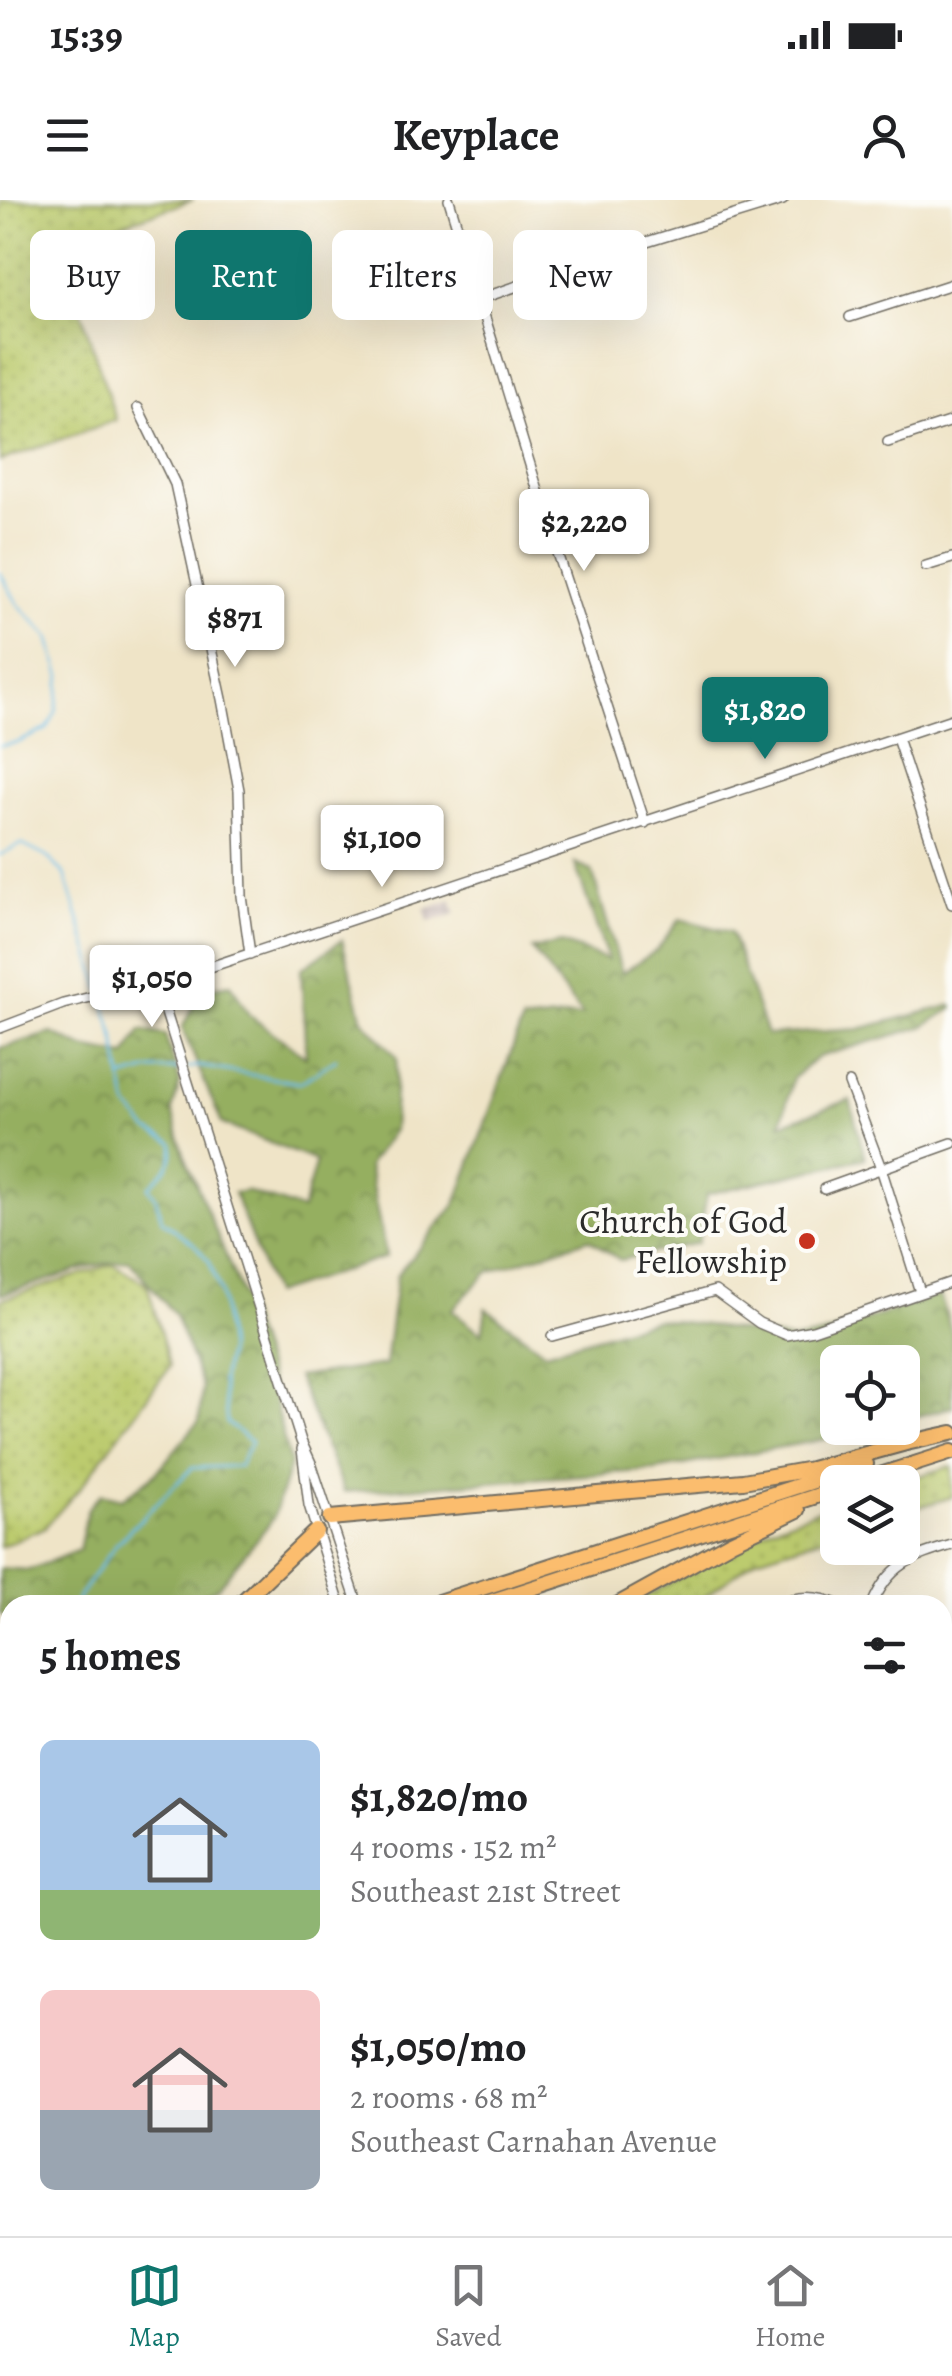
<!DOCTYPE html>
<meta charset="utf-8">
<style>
:root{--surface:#fff;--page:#f2f2f2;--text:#202124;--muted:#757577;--line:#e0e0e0;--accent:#0f766e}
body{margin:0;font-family:Alegreya,serif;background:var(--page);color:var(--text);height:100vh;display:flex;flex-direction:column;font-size:38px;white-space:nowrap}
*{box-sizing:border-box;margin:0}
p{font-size:32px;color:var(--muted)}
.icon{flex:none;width:55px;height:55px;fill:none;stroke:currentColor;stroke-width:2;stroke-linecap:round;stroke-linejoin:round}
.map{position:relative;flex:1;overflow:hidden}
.side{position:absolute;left:0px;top:1395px;width:952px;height:642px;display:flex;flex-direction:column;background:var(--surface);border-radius:30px 30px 0 0;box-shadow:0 10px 40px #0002}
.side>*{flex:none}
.top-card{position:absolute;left:30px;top:30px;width:892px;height:90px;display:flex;gap:20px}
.tools{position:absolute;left:820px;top:1145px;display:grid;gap:20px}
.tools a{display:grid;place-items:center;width:100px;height:100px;border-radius:15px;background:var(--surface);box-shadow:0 10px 40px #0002;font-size:50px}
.price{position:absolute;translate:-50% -85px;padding:0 22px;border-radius:10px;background:#fff;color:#222;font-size:32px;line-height:65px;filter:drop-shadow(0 2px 5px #0008)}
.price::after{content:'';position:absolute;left:50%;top:60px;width:30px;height:22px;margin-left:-15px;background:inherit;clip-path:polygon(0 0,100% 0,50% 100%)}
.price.current{background:var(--accent);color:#fff}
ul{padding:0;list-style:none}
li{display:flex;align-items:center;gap:30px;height:250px;padding:0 40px}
li span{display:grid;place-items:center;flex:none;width:280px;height:200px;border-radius:15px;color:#555}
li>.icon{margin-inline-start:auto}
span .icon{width:120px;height:120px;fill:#fffc;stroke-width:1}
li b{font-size:42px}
h2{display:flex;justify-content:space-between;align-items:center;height:120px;padding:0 40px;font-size:42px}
.pill{padding:0 35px;border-radius:15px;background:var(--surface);box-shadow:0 10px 40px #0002;font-size:35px;line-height:90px}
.pill.current{background:var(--accent);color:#fff}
.status{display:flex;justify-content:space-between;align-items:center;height:70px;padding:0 50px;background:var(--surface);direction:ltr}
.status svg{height:28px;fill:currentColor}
header{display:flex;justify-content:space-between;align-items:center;height:130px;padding:0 40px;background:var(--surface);font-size:45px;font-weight:700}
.menu{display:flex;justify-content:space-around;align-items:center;height:140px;border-top:2px solid var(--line);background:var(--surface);font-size:28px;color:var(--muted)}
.menu a{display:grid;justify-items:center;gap:5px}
.menu .current{color:var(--accent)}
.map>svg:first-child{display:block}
.industrial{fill:url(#industrial-grid)}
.green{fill:url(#green-dots);stroke:#747b4c;stroke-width:2.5}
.forest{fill:url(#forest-crowns);stroke:#606d46;stroke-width:2.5}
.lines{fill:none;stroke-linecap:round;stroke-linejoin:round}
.stream{stroke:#6bbde7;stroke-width:2.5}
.minor-casing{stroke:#706c62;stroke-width:12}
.highway-casing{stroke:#706c62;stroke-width:18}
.minor{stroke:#fff;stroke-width:9}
.highway{stroke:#fbbd6e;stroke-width:14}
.poi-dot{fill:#c8321e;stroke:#fdfcf7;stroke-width:4}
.labels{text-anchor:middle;stroke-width:8;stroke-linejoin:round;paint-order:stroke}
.poi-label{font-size:35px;fill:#2b2b2b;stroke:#fdfcf7;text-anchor:end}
</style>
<div class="status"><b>15:39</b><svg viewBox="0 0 49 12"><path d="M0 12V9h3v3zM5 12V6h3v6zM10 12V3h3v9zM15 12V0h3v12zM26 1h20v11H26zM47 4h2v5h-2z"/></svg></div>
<header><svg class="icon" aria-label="menu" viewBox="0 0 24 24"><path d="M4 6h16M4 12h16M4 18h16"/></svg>Keyplace<svg class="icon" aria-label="person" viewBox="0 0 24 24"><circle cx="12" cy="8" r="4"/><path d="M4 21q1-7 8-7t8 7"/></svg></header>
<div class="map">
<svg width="952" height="2036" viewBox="0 0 952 2036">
<defs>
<pattern id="industrial-grid" width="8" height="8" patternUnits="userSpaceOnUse" patternTransform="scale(2.5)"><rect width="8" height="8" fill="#cfc0bb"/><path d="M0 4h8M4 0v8" fill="none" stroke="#b2a5a1"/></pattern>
<pattern id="green-dots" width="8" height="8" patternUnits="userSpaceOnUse" patternTransform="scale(2.5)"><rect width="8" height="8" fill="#bccb6e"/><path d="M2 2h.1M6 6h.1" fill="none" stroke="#a2ae5f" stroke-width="1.8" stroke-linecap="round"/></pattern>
<pattern id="forest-crowns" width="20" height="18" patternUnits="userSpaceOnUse" patternTransform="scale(2.5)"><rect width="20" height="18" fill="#95af61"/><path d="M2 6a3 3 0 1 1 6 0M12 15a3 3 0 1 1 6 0" fill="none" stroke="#7a8f50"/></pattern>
</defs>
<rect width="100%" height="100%" fill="#fdfcf7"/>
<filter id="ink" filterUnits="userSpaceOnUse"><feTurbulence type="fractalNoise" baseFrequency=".01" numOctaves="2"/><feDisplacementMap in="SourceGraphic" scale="20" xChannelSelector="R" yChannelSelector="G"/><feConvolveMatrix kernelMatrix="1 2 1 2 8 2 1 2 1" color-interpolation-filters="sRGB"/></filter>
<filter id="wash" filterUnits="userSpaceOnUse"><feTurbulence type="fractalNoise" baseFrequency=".0048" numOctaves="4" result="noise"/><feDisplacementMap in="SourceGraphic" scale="40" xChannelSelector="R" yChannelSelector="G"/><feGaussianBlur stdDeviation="2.25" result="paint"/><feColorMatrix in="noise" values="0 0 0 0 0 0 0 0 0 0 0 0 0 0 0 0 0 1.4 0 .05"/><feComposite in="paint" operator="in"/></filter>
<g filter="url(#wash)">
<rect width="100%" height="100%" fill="#efe4c7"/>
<path class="industrial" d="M452,700L456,714L429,722L425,709Z"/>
<path class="green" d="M0,0H193L60,45L116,220L0,261Z
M113,1064L147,1084L170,1166L81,1287L45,1327L0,1347V1100Z
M952,1266V1297L903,1312L902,1282H900Z
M837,1303V1333L757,1358L693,1405H630L772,1327Z
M942,1765L952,1796V1942L942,1945Z"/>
<path class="forest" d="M575,664L592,671L622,773L657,750L680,719L731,732L767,835L859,829L952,805V809L922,827L818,857L793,878L781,924L850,900L865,958L707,994L698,1043L620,1060L589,1039L488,1072L452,1110L482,1134L486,1108L545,1152L657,1119L706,1125L793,1140L821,1135L940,1095L952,1133V1207L903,1220L902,1162H838V1228H876L848,1235L656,1270L344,1292L297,1177L385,1165L397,1075L456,1004L522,822L582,815L532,749L562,743L608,760Z
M342,740L363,820L397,857L393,930L368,966L386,1057L273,1094L234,993L246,991L302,1010L316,961L222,924L182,828L202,789L231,784L249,815L306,857L301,769Z
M141,830L165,835L180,882L172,911L184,954L238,1085L265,1163L290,1264L273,1319L217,1388L181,1405H10V1418L0,1414V1368L29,1370L79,1350L88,1308L101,1294L122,1299L156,1273L199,1221L202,1187L175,1115L129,1060L92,1066L0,1095V848L52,833L84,848L126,856Z"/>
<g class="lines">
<path class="stream" d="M0,373L18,404L49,437L61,476L56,512L47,529L17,543L0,546
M0,655L21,644L47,657L65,674L101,790
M187,868L198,866L300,883L336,859
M123,878L150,870L179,869
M76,1405L77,1399L116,1344L192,1268L239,1266L251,1242L227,1223L222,1180L228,1149L221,1093L209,1061L193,1043L162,1020L155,996L149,987C162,973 176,963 173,943L148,930L127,905L115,839L103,797
M327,2028L329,2036"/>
</g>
</g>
<g filter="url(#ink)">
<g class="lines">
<g class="minor-casing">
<path id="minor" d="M449,0L557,353L645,623
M480,99L624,49L783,0
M850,117L952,84
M138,208L175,284L222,499L239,590L242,696L250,754
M888,242L952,221
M926,366L952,358
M897,538L952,704
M156,781L301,1241L311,1263L358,1405
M0,828L63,804L204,769L952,519
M849,883L881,968L920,1092
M824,989L952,943
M552,1136L715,1091L759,1123L787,1135L813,1130L952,1082
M302,1249L309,1305L340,1405
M774,1405C798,1395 817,1395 840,1405
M872,1405C889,1364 912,1357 952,1345
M942,1449L952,1455
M942,1663L952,1660
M942,1755L952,1786
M942,1950L952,1946
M0,1975L10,1972
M505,2028L507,2036
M524,2028L526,2036
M607,2028L610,2036
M746,2028L749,2036
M887,2028L890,2036
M695,2036L721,2028"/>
</g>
<g class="highway-casing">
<path id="highway" d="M858,1282L952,1252
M330,1318L743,1281L811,1269L906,1243L952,1233
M239,1405L316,1331
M429,1405L866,1264
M480,1405L838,1289
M617,1405L731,1342L798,1310
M0,1542L10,1537
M0,1561L10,1558"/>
</g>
<use href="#minor" class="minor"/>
<use href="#highway" class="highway"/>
</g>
</g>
<circle class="poi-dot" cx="807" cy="1041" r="10"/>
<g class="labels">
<g class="poi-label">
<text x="787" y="1033">Church of God<tspan x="787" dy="40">Fellowship</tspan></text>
</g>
</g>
</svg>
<div class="tools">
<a><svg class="icon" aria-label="locate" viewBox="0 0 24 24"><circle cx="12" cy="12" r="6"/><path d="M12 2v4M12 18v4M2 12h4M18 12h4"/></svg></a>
<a><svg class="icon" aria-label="layers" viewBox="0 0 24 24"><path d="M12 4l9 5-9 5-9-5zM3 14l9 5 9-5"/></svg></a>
</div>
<b class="price" style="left:584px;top:374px">$2,220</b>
<b class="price" style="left:235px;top:470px">$871</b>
<b class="price current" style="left:765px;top:562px">$1,820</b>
<b class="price" style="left:382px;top:690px">$1,100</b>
<b class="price" style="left:152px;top:830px">$1,050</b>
<div class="top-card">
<a class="pill">Buy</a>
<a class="pill current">Rent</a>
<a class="pill">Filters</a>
<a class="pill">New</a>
</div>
<section class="side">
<h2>5 homes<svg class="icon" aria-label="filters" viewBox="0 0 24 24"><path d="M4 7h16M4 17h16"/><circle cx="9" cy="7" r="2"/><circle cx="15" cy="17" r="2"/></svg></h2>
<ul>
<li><span style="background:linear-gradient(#a9c7e8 75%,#8fb573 0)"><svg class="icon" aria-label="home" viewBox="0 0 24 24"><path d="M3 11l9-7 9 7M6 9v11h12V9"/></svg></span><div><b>$1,820/mo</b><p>4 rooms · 152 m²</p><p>Southeast 21st Street</p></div></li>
<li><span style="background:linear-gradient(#f6c9c9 60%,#9aa5b1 0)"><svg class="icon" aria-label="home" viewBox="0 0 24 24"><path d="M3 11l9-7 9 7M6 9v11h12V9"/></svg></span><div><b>$1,050/mo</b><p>2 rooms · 68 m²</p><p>Southeast Carnahan Avenue</p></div></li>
</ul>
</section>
</div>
<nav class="menu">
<a class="current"><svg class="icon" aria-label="map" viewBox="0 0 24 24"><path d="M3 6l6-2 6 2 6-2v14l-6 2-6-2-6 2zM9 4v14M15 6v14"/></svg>Map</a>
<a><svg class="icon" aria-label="saved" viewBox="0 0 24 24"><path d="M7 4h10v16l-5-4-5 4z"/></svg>Saved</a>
<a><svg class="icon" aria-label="home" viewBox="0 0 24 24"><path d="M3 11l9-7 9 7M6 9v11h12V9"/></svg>Home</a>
</nav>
